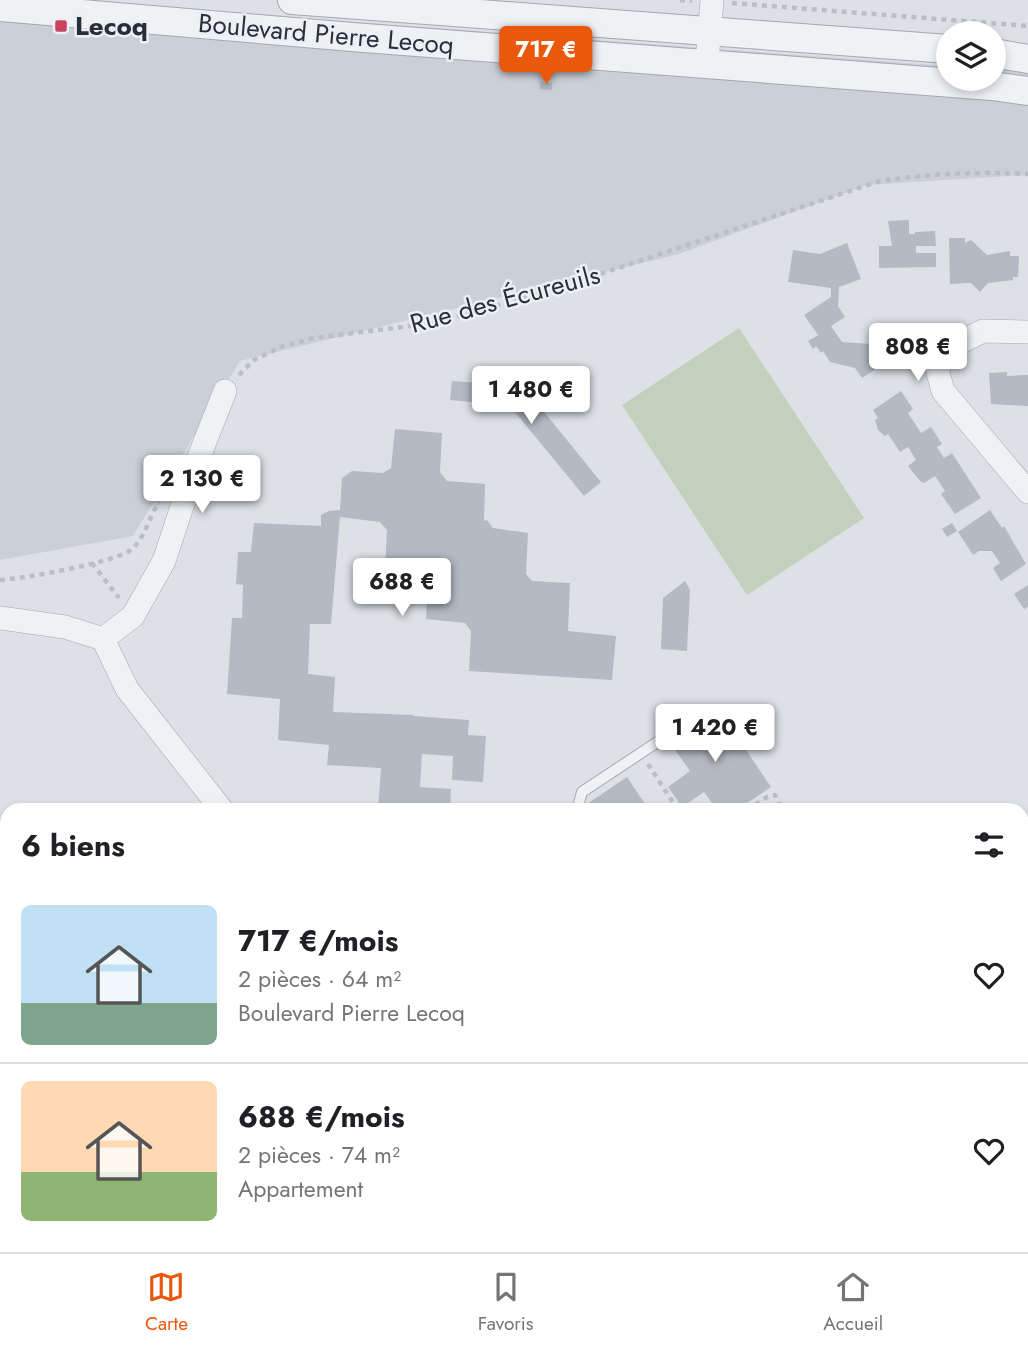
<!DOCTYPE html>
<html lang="fr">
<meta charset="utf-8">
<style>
:root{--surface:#fff;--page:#f6f6f6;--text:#202124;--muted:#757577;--line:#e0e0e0;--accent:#ea580c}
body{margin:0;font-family:Jost,sans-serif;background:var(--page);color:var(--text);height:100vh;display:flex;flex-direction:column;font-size:26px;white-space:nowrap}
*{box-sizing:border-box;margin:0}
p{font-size:23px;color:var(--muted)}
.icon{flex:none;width:38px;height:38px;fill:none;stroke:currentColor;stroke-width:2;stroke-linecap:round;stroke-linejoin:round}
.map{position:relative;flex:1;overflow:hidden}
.side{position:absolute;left:0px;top:803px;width:1029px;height:450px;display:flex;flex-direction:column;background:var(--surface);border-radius:21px 21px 0 0;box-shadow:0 4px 10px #0003}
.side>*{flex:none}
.tools{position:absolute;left:936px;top:21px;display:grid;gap:14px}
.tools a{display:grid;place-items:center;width:70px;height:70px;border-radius:50%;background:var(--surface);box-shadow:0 4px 10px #0003;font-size:35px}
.price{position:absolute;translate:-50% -60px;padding:0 16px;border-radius:7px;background:#fff;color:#222;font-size:23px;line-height:46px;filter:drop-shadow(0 2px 4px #0008)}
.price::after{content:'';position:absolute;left:50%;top:42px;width:21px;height:16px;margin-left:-10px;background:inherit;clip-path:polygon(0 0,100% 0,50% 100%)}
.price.on{background:var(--accent);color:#fff}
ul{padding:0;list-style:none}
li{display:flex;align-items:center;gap:21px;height:175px;padding:0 21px}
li+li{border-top:2px solid var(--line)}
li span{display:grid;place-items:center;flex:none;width:196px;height:140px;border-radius:10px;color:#555}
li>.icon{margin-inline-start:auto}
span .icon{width:84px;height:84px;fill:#fffc;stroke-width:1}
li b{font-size:30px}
h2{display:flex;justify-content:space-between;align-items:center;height:84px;padding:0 21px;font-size:30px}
.dock{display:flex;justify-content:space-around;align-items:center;height:98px;border-top:2px solid var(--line);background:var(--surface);font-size:19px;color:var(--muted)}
.dock a{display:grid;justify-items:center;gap:4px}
.dock .on{color:var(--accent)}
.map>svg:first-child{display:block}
.built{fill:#cbd0d8}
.green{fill:#c3d0be}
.water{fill:#98b0c6}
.building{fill:#b4bac3}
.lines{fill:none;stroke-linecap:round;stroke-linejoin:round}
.service-casing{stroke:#a3a8b0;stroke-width:12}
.minor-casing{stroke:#a3a8b0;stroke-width:24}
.tertiary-casing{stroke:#a3a8b0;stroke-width:30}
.path{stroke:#bbbfc5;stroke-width:4.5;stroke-dasharray:5 5;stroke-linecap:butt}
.service{stroke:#eff1f5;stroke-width:10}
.minor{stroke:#eff1f5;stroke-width:23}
.tertiary{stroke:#eff1f5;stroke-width:28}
.poi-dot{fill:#cb425c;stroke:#ecf0f4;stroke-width:2.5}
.labels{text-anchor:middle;stroke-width:5;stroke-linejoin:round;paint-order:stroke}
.poi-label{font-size:26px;font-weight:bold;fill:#272f3c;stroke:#ecf0f4;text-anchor:start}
.street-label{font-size:26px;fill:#272f3c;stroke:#ecf0f4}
</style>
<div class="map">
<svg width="1028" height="1252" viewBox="0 0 1028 1252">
<rect width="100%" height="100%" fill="#dde1e6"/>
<path class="built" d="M0,10L354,22L948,66V79H994V69L1028,72V175L867,185L679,254L240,361L133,536L0,560Z"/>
<path class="green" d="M739,328L864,518L747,595L622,405Z
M0,1044L7,1052V1204L0,1198Z
M1022,1175L1028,1182V1252H838L834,1246H1022Z
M42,1246H176L182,1252H45Z
M717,1246H781L785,1252H706Z"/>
<path class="water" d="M0,1198L7,1204V1246H42L45,1252H0Z"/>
<path class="building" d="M540,82L552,83V90L540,89Z
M909,220V234H915V232L935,231L936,246H916V253H936V267L879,268V246H892L888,221Z
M949,238H965V243L971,240L987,255L1010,251V256H1019L1018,277H1013V280L988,283L980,292L971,283L950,284Z
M847,243L861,279L839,287L838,306L845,317L831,326L842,342L870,344L883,364L862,378L855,368L830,362L823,351L821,353L816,346L813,349L808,341L818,335L804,315L831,297V288L788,282L793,250L820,254Z
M1007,372V376L1028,375V406L991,404L989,373Z
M452,381L523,386L601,482L584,496L510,406L450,400Z
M901,391L913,409L908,413L921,433L931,427L942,444L937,447L944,458L952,453L981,498L955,514L941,494L945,491L935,476L924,483L921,482L908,466L916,460L908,447L900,452L888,434L885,436L878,430L875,420L878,418L873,410Z
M395,429L442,433L440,472L447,481L485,484L484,521L487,520L493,528L528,533L526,574L532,581L570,583L568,631L616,636L612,680L469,671L471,631L465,623L426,619L428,582L426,583L420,576L422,574L385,570L387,530L380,522L340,517L331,624H310L308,674L335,677L333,712L414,715L413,716L469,720L468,735L486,736L483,782L452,780L453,756L422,754L420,787L451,789L450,810H378L381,768L327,765L329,745L278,740L280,699L227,694L232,618H242L243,585L236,584L238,552H251L254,523L321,526V515L329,511L340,510L342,478L352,471L383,473L391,468Z
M990,510L1002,528L1004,526L1026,564L1001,581L993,568L1000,563L992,551H979L973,555L958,532Z
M952,523L957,531L947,537L942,529Z
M685,581L690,590L687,651L661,649L663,598Z
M1028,585V607L1024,609L1014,594Z
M715,704L771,787L737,810H717L704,792L682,807L668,787L690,771L666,737Z
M627,777L649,810H587L584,806Z
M1022,841L1028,846V858L1022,864Z
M1022,1006L1028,1012V1030L1022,1029Z"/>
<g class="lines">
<g class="service-casing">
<path id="service" d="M577,810L582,792L659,741"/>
</g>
<g class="minor-casing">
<path id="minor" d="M707,63L712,0
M1028,332L983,331L953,346L937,369L943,391L1028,492
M0,618L65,627L103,639
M103,639L133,616L164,561L195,467L225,391
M103,639L127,689L222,810
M818,1246L822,1252"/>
</g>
<g class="tertiary-casing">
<path id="tertiary" d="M292,0L948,49
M0,7L352,37L992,86L1028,91
M994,53L1028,59"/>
</g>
<path class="path" d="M680,0L692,1
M732,3L1028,26
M239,375L254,360L283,346L314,338L434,323L546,292L880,181C930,174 978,171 1028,174
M92,563L119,598
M0,580C22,579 118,562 132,549C146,536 149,517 159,502
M648,764L678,810
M747,810L767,797L775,795L782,810
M884,1246L888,1252"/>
<use href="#service" class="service"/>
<use href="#minor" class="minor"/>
<use href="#tertiary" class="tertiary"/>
</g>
<rect class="poi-dot" x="54" y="19" width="14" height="14" rx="3.5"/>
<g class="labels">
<g class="poi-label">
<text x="75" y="35">Lecoq</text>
</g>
<g class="street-label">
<text transform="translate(326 34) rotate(5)" y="9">Boulevard Pierre Lecoq</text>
<text transform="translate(505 299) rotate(-15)" y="9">Rue des Écureuils</text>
</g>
</g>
</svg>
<div class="tools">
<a><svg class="icon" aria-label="layers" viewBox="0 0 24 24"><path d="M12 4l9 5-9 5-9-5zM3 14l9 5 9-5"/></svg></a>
</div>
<b class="price on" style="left:546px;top:86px">717 €</b>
<b class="price" style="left:918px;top:383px">808 €</b>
<b class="price" style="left:531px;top:426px">1 480 €</b>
<b class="price" style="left:202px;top:515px">2 130 €</b>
<b class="price" style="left:402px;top:618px">688 €</b>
<b class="price" style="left:715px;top:764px">1 420 €</b>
<section class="side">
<h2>6 biens<svg class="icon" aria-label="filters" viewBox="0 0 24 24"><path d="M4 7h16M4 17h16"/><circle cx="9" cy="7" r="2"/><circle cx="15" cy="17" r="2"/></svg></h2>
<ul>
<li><span style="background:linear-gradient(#bfe0f5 70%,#7fa58c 0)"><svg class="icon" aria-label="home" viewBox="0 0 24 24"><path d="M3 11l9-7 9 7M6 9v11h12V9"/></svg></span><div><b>717 €/mois</b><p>2 pièces · 64 m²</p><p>Boulevard Pierre Lecoq</p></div><svg class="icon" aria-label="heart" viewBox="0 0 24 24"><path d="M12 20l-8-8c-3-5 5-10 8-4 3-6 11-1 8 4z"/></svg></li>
<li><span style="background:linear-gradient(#ffd9b3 65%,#8fb573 0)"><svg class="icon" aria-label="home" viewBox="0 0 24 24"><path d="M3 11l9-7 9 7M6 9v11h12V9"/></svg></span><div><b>688 €/mois</b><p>2 pièces · 74 m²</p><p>Appartement</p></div><svg class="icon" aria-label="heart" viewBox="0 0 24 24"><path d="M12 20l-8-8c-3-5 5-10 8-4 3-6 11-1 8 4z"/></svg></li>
</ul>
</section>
</div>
<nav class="dock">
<a class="on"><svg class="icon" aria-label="map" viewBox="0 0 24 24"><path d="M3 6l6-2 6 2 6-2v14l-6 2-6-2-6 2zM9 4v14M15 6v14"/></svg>Carte</a>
<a><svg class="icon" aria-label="saved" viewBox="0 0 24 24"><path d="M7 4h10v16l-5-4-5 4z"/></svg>Favoris</a>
<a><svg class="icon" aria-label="home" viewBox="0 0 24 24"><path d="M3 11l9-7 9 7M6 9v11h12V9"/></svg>Accueil</a>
</nav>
